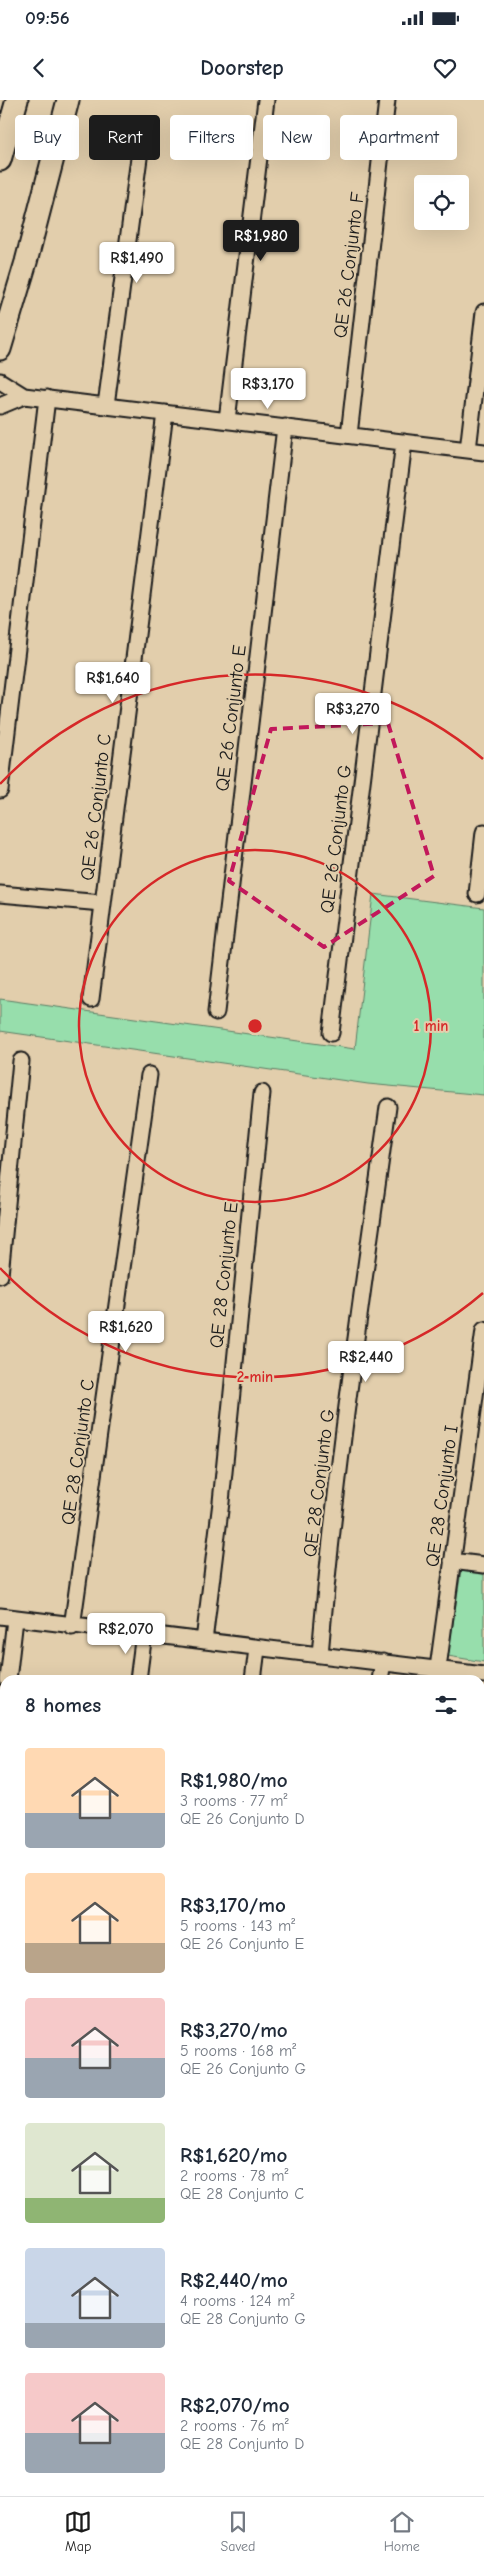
<!DOCTYPE html>
<meta charset="utf-8">
<style>
:root{--surface:#fff;--page:#f6f6f7;--text:#1f2937;--muted:#747a83;--line:#e0e1e3;--accent:#1c1c1c}
body{margin:0;font-family:"Comic Neue",sans-serif;background:var(--page);color:var(--text);height:100vh;display:flex;flex-direction:column;font-size:19px;white-space:nowrap}
*{box-sizing:border-box;margin:0}
p{font-size:16px;color:var(--muted)}
.icon{flex:none;width:28px;height:28px;fill:none;stroke:currentColor;stroke-width:2;stroke-linecap:round;stroke-linejoin:round}
.map{position:relative;flex:1;overflow:hidden}
.panel{position:absolute;left:0px;top:1575px;width:485px;height:821px;display:flex;flex-direction:column;background:var(--surface);border-radius:15px 15px 0 0;box-shadow:0 5px 20px #0002}
.panel>*{flex:none}
.top-card{position:absolute;left:15px;top:15px;width:455px;height:45px;display:flex;gap:10px}
.fabs{position:absolute;left:414px;top:75px;display:grid;gap:10px}
.fabs a{display:grid;place-items:center;width:55px;height:55px;border-radius:5px;background:var(--surface);box-shadow:0 5px 20px #0002;font-size:25px}
.price{position:absolute;translate:-50% -42px;padding:0 11px;border-radius:5px;background:#fff;color:#222;font-size:16px;line-height:32px;filter:drop-shadow(0 1px 2px #0008)}
.price::after{content:'';position:absolute;left:50%;top:30px;width:15px;height:11px;margin-left:-8px;background:inherit;clip-path:polygon(0 0,100% 0,50% 100%)}
.price.active{background:var(--accent);color:#fff}
ul{padding:0;list-style:none}
li{display:flex;align-items:center;gap:15px;height:125px;padding:0 25px}
li span{display:grid;place-items:center;flex:none;width:140px;height:100px;border-radius:5px;color:#555}
li>.icon{margin-inline-start:auto}
span .icon{width:60px;height:60px;fill:#fffc;stroke-width:1}
li b{font-size:21px}
h2{display:flex;justify-content:space-between;align-items:center;height:60px;padding:0 25px;font-size:21px}
.chip{padding:0 18px;border-radius:5px;background:var(--surface);box-shadow:0 5px 20px #0002;font-size:18px;line-height:45px}
.chip.active{background:var(--accent);color:#fff}
.status{display:flex;justify-content:space-between;align-items:center;height:35px;padding:0 25px;background:var(--surface);direction:ltr}
.status svg{height:14px;fill:currentColor}
header{display:flex;justify-content:space-between;align-items:center;height:65px;padding:0 25px;background:var(--surface);font-size:22px;font-weight:700}
.dock{display:flex;justify-content:space-around;align-items:center;height:70px;border-top:1px solid var(--line);background:var(--surface);font-size:14px;color:var(--muted)}
.dock a{display:grid;justify-items:center;gap:2px}
.dock .active{color:var(--accent)}
.map>svg:first-child{display:block}
.built{fill:#e4ccc1}
.green{fill:#97deac;stroke:#5a7d64}
.lines{fill:none;stroke-linecap:round;stroke-linejoin:round}
.minor-casing{stroke:#1c1c1c;stroke-width:19}
.secondary-casing{stroke:#1c1c1c;stroke-width:25}
.minor{stroke:#e2ceac;stroke-width:15}
.secondary{stroke:#e2ceac;stroke-width:21}
.marked{fill:none;stroke:#c2185b;stroke-width:4;stroke-dasharray:10 6;stroke-linejoin:round}
.ring{fill:none;stroke:#d62828;stroke-width:2.5}
.labels{text-anchor:middle;stroke-width:4;stroke-linejoin:round;paint-order:stroke}
.street-label{font-size:19px;fill:#1c1c1c;stroke:#e2ceac}
.centre{fill:#d62828;stroke:#e2ceac;stroke-width:2.5}
.ring-label{font-size:15px;text-anchor:middle;font-weight:bold;fill:#d62828;stroke:#e2ceac;stroke-width:4;stroke-linejoin:round;paint-order:stroke}
</style>
<div class="status"><b>09:56</b><svg viewBox="0 0 49 12"><path d="M0 12V9h3v3zM5 12V6h3v6zM10 12V3h3v9zM15 12V0h3v12zM26 1h20v11H26zM47 4h2v5h-2z"/></svg></div>
<header><svg class="icon" aria-label="back" viewBox="0 0 24 24"><path d="M15 5l-7 7 7 7"/></svg>Doorstep<svg class="icon" aria-label="heart" viewBox="0 0 24 24"><path d="M12 20l-8-8c-3-5 5-10 8-4 3-6 11-1 8 4z"/></svg></header>
<div class="map">
<svg width="484" height="2396" viewBox="0 0 484 2396">
<rect width="100%" height="100%" fill="#e2ceac"/>
<filter id="ink" filterUnits="userSpaceOnUse"><feTurbulence type="fractalNoise" baseFrequency=".02" numOctaves="2"/><feDisplacementMap in="SourceGraphic" scale="10" xChannelSelector="R" yChannelSelector="G"/><feConvolveMatrix kernelMatrix="1 2 1 2 8 2 1 2 1" color-interpolation-filters="sRGB"/></filter>
<g filter="url(#ink)">
<path class="built" d="M480,2067L484,2068V2213L480,2212Z"/>
<path class="green" d="M373,794L484,808V995L368,984L0,931V899L355,949Z
M461,1471L484,1474V1562L448,1556Z"/>
<g class="lines">
<g class="minor-casing">
<path id="minor" d="M0,281L24,296L484,352
M106,305L139,58
M0,306L24,296
M227,320L266,0
M349,335L387,0
M468,350L484,212
M0,690L47,298
M0,794L102,803
M477,794L484,732
M91,899L165,313
M216,912L285,327
M331,933L404,342
M0,1175L21,961
M452,1461L484,1465
M0,1516L484,1575
M72,1527L149,975
M204,1541L221,1402L262,993
M320,1555C335,1372 363,1190 388,1007
M438,1568L484,1230
M8,1580L15,1519
M138,1580L144,1533
M253,1580L257,1549
M380,1580L383,1562
M0,1658L5,1611
M480,1713L484,1678
M483,2246L484,2254
M12,2391L13,2396
M134,2391V2396
M254,2391L255,2396
M373,2391L374,2396"/>
</g>
<g class="secondary-casing">
<path id="secondary" d="M0,60L17,0
M0,249L26,162L68,0"/>
</g>
<use href="#minor" class="minor"/>
<use href="#secondary" class="secondary"/>
</g>
</g>
<path class="marked" d="M388,623L434,776L324,847L229,781L271,629Z"/>
<g class="ring">
<circle cx="255" cy="926" r="176"/>
<path d="M483 1193A351 351 0 0 1 0 1168M0 684A351 351 0 0 1 483 659"/>
</g>
<g class="labels">
<g class="street-label">
<text transform="translate(348 165) rotate(-83)" y="7">QE 26 Conjunto F</text>
<text transform="translate(230 618) rotate(-83)" y="7">QE 26 Conjunto E</text>
<text transform="translate(95 707) rotate(-83)" y="7">QE 26 Conjunto C</text>
<text transform="translate(335 739) rotate(-83)" y="7">QE 26 Conjunto G</text>
<text transform="translate(223 1175) rotate(-84)" y="7">QE 28 Conjunto E</text>
<text transform="translate(77 1352) rotate(-82)" y="7">QE 28 Conjunto C</text>
<text transform="translate(318 1383) rotate(-83)" y="7">QE 28 Conjunto G</text>
<text transform="translate(441 1396) rotate(-82)" y="7">QE 28 Conjunto I</text>
</g>
</g>
<circle cx="255" cy="926" r="8" class="centre"/>
<g class="ring-label">
<text x="431" y="931">1 min</text>
<text x="255" y="1282">2 min</text>
</g>
</svg>
<div class="fabs">
<a><svg class="icon" aria-label="locate" viewBox="0 0 24 24"><circle cx="12" cy="12" r="6"/><path d="M12 2v4M12 18v4M2 12h4M18 12h4"/></svg></a>
</div>
<b class="price active" style="left:261px;top:162px">R$1,980</b>
<b class="price" style="left:137px;top:184px">R$1,490</b>
<b class="price" style="left:268px;top:310px">R$3,170</b>
<b class="price" style="left:113px;top:604px">R$1,640</b>
<b class="price" style="left:353px;top:635px">R$3,270</b>
<b class="price" style="left:126px;top:1253px">R$1,620</b>
<b class="price" style="left:366px;top:1283px">R$2,440</b>
<b class="price" style="left:126px;top:1555px">R$2,070</b>
<div class="top-card">
<a class="chip">Buy</a>
<a class="chip active">Rent</a>
<a class="chip">Filters</a>
<a class="chip">New</a>
<a class="chip">Apartment</a>
</div>
<section class="panel">
<h2>8 homes<svg class="icon" aria-label="filters" viewBox="0 0 24 24"><path d="M4 7h16M4 17h16"/><circle cx="9" cy="7" r="2"/><circle cx="15" cy="17" r="2"/></svg></h2>
<ul>
<li><span style="background:linear-gradient(#ffd9b3 65%,#9aa5b1 0)"><svg class="icon" aria-label="home" viewBox="0 0 24 24"><path d="M3 11l9-7 9 7M6 9v11h12V9"/></svg></span><div><b>R$1,980/mo</b><p>3 rooms · 77 m²</p><p>QE 26 Conjunto D</p></div></li>
<li><span style="background:linear-gradient(#ffd9b3 70%,#b9a48a 0)"><svg class="icon" aria-label="home" viewBox="0 0 24 24"><path d="M3 11l9-7 9 7M6 9v11h12V9"/></svg></span><div><b>R$3,170/mo</b><p>5 rooms · 143 m²</p><p>QE 26 Conjunto E</p></div></li>
<li><span style="background:linear-gradient(#f6c9c9 60%,#9aa5b1 0)"><svg class="icon" aria-label="home" viewBox="0 0 24 24"><path d="M3 11l9-7 9 7M6 9v11h12V9"/></svg></span><div><b>R$3,270/mo</b><p>5 rooms · 168 m²</p><p>QE 26 Conjunto G</p></div></li>
<li><span style="background:linear-gradient(#dfe7d0 75%,#8fb573 0)"><svg class="icon" aria-label="home" viewBox="0 0 24 24"><path d="M3 11l9-7 9 7M6 9v11h12V9"/></svg></span><div><b>R$1,620/mo</b><p>2 rooms · 78 m²</p><p>QE 28 Conjunto C</p></div></li>
<li><span style="background:linear-gradient(#c9d6e8 75%,#9aa5b1 0)"><svg class="icon" aria-label="home" viewBox="0 0 24 24"><path d="M3 11l9-7 9 7M6 9v11h12V9"/></svg></span><div><b>R$2,440/mo</b><p>4 rooms · 124 m²</p><p>QE 28 Conjunto G</p></div></li>
<li><span style="background:linear-gradient(#f6c9c9 60%,#9aa5b1 0)"><svg class="icon" aria-label="home" viewBox="0 0 24 24"><path d="M3 11l9-7 9 7M6 9v11h12V9"/></svg></span><div><b>R$2,070/mo</b><p>2 rooms · 76 m²</p><p>QE 28 Conjunto D</p></div></li>
</ul>
</section>
</div>
<nav class="dock">
<a class="active"><svg class="icon" aria-label="map" viewBox="0 0 24 24"><path d="M3 6l6-2 6 2 6-2v14l-6 2-6-2-6 2zM9 4v14M15 6v14"/></svg>Map</a>
<a><svg class="icon" aria-label="saved" viewBox="0 0 24 24"><path d="M7 4h10v16l-5-4-5 4z"/></svg>Saved</a>
<a><svg class="icon" aria-label="home" viewBox="0 0 24 24"><path d="M3 11l9-7 9 7M6 9v11h12V9"/></svg>Home</a>
</nav>
